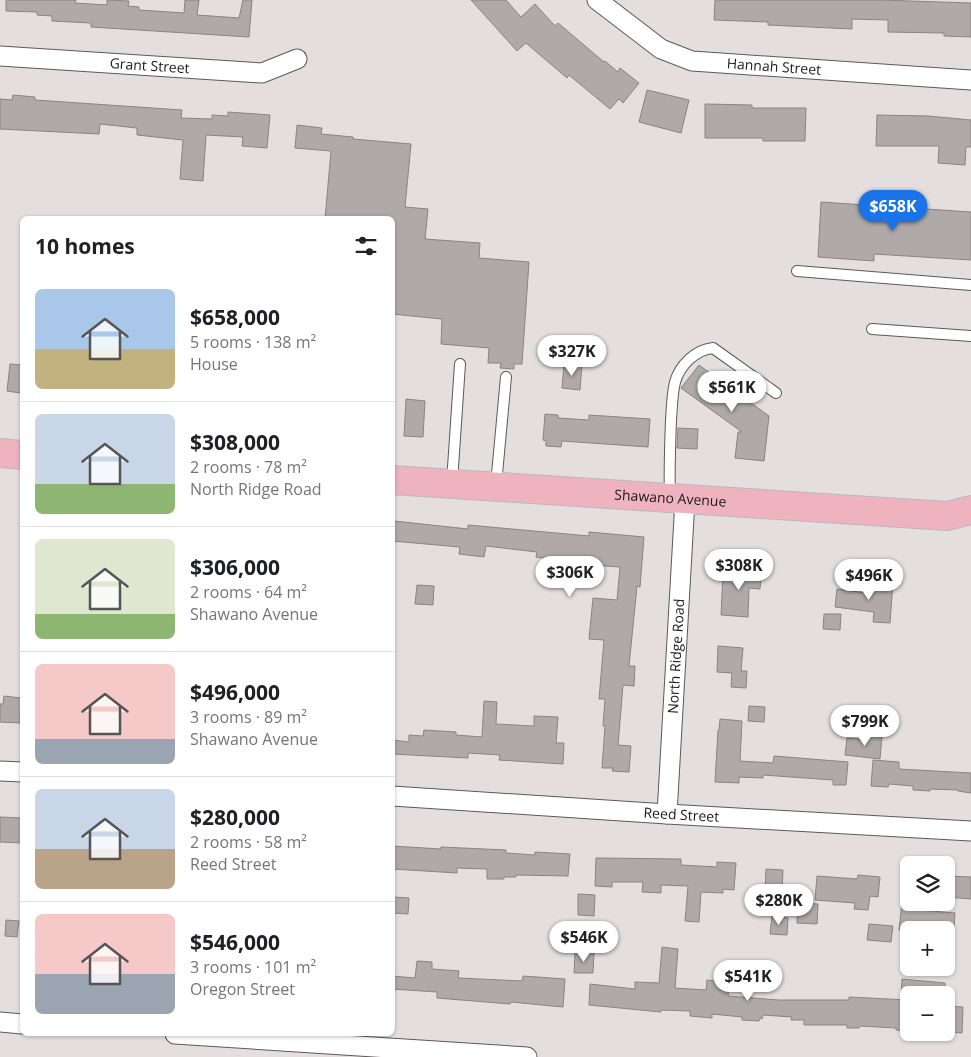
<!DOCTYPE html>
<meta charset="utf-8">
<style>
:root{--surface:#fff;--page:#f6f6f6;--text:#202124;--muted:#757577;--line:#e0e0e0;--accent:#1a73e8}
body{margin:0;font-family:"Open Sans",sans-serif;background:var(--page);color:var(--text);height:100vh;display:flex;flex-direction:column;font-size:19px;white-space:nowrap}
*{box-sizing:border-box;margin:0}
p{font-size:16px;color:var(--muted)}
.icon{flex:none;width:28px;height:28px;fill:none;stroke:currentColor;stroke-width:2;stroke-linecap:round;stroke-linejoin:round}
.map{position:relative;flex:1;overflow:hidden}
.side{position:absolute;left:20px;top:216px;width:375px;height:820px;display:flex;flex-direction:column;background:var(--surface);border-radius:8px;box-shadow:0 1px 4px #0004}
.side>*{flex:none}
.buttons{position:absolute;left:900px;top:856px;display:grid;gap:10px}
.buttons a{display:grid;place-items:center;width:55px;height:55px;border-radius:8px;background:var(--surface);box-shadow:0 1px 4px #0004;font-size:25px}
.price{position:absolute;translate:-50% -42px;padding:0 11px;border-radius:18px;background:#fff;color:#222;font-size:16px;line-height:32px;filter:drop-shadow(0 1px 2px #0008)}
.price::after{content:'';position:absolute;left:50%;top:30px;width:15px;height:11px;margin-left:-8px;background:inherit;clip-path:polygon(0 0,100% 0,50% 100%)}
.price.active{background:var(--accent);color:#fff}
ul{padding:0;list-style:none}
li{display:flex;align-items:center;gap:15px;height:125px;padding:0 15px}
li+li{border-top:1px solid var(--line)}
li span{display:grid;place-items:center;flex:none;width:140px;height:100px;border-radius:8px;color:#555}
li>.icon{margin-inline-start:auto}
span .icon{width:60px;height:60px;fill:#fffc;stroke-width:1}
li b{font-size:21px}
h2{display:flex;justify-content:space-between;align-items:center;height:60px;padding:0 15px;font-size:21px}
.map>svg:first-child{display:block}
.building{fill:#b0a9aa;stroke:#898384}
.lines{fill:none;stroke-linecap:round;stroke-linejoin:round}
.lane-casing{stroke:#5e5859;stroke-width:12}
.street-casing{stroke:#5e5859;stroke-width:21}
.primary-casing{stroke:#bbbaba;stroke-width:30}
.lane{stroke:#fff;stroke-width:10}
.street{stroke:#fff;stroke-width:19}
.primary{stroke:#efb3bf;stroke-width:28}
.labels{text-anchor:middle;stroke-width:4;stroke-linejoin:round;paint-order:stroke}
.street-label{font-size:14px;fill:#1b1919;stroke:#f3ecec}
</style>
<div class="map">
<svg width="971" height="1057" viewBox="0 0 971 1057">
<rect width="100%" height="100%" fill="#e5dedf"/>
<path class="building" d="M6,0H76L75,3L107,5V0L129,1L128,6L139,7V10L184,13L185,0H199L197,15L239,18L243,0H252L249,37L91,27V23L52,21V16L37,15V12L6,11Z
M471,0H506L521,17L535,4L555,26L558,23L604,62L605,61L618,72L620,68L639,83L623,103L619,99L610,109L569,75L567,78L526,43L517,51Z
M715,0H881L971,3V37L944,36V33L888,32V20L852,19V29L768,25V22L714,20Z
M647,90L689,100L681,133L639,122Z
M13,95L35,97V100L182,110L181,118L212,119V115L228,116V112L270,115L267,148L242,146L243,137L206,135L203,181L180,179L183,140L137,135V128L100,124L99,134L0,129V99L12,100Z
M705,104L752,105V108H806L805,141H763V138H705Z
M877,115L928,116L971,120V147H966L965,165L938,163L939,146H876Z
M297,125L322,128L321,134L353,137V139L411,144L405,207L428,209L425,239L480,243L479,258L529,262L522,364H514V369L500,368L501,363H488L489,348L441,344L442,319L392,314V219H325L331,151L295,148Z
M821,202L971,212V260L874,254V261L818,257Z
M10,364L22,365V392L20,393L7,391Z
M564,364L582,365L580,390L562,388Z
M699,365L769,416L764,461L735,458L738,432H742L681,388Z
M406,399L425,401L423,437L404,436Z
M545,414L558,415V418L589,420V415L650,419L648,447L562,441L561,447L546,446V441L543,440Z
M678,428L698,429L697,449L677,448Z
M394,521L468,529V525L589,536V532L644,537L640,587L637,586L629,666H635L634,686L623,685L618,745L631,746L629,772L612,771L613,768H602L605,726H603L605,699H599L604,640L589,639L593,598L617,600L620,567L590,565V570L577,569V566L551,563V559L536,557L537,552L486,546L484,557L459,554L460,547L392,541Z
M747,565L762,566L760,589L749,588L748,617L721,615L723,572L746,573Z
M874,581L893,582L890,623L873,622L874,612L835,607L837,589L873,594Z
M417,585L434,586L433,605L415,604Z
M824,614H841L840,630L823,629Z
M718,646L743,648L741,671H747L746,688L731,687L732,673L717,672Z
M4,696L21,698L20,723L0,722V704H3Z
M484,701L497,702L496,724L534,726V716L558,717L556,743H564L563,764L499,760L500,755L468,753V758L392,754V740L409,742V735L423,736L424,730L456,732V735L482,737Z
M749,706L765,707L764,722L748,721Z
M720,719L742,721L740,761L773,763L774,756L848,762L846,785H833V780L763,775V778L739,777V783L715,782L718,730H719Z
M864,734L882,736L880,759L845,755L847,738L864,740Z
M873,760L899,762V769L971,773V793L958,791V790L930,789V791L913,790V786L889,784L888,787L871,786Z
M0,817L22,818V843L0,842Z
M392,846L441,849V847L506,850V853L535,855V852L570,854L568,876L516,875V877H504V879H487V869L457,868V873L392,869Z
M596,858L681,859V865L717,867V862L736,863L734,890L723,889V893L701,892L699,922L685,921L688,886L661,885V893L642,892L643,882H612V887L595,886Z
M766,869L783,870L782,892L765,891Z
M858,875L880,877L878,897L870,896L868,910L854,909L855,903L815,900L817,876L857,879Z
M947,876L971,877V899L946,897Z
M578,894L595,895L594,916L578,915Z
M392,897L409,898L408,914L392,913Z
M902,902H919L918,910L955,913L954,930H899Z
M798,903L818,904L817,924L797,923Z
M772,916L788,918L787,935L770,934Z
M6,920L19,921L17,937L5,936Z
M869,924L893,926L891,942L867,940Z
M662,947L678,949L675,988L706,990L707,980L715,981V974L730,975L728,996L779,1000H849V997L909,1000V1031L896,1030V1028L860,1026L859,1028H847V1025H804V1020H791L792,1017L763,1015L762,1019L760,1018L759,1021L742,1020V1017L712,1014V1018L690,1016V1011L661,1010V1012L589,1005L590,984L635,989V982L659,983Z
M575,952L594,953L593,973H574Z
M417,961L432,962V969L459,971L458,978L522,981L523,976L565,979L563,1007L511,1002L510,1004L437,998V992L392,989V976L415,978Z
M902,979L945,983V995H901Z
M946,1006L963,1007L962,1033L946,1032Z"/>
<g class="lines">
<g class="lane-casing">
<path id="lane" d="M797,271L971,285
M872,329L971,336
M452,482L460,364
M496,485L506,377
M670,498C669,472 670,446 671,420C672,408 672,394 675,382C680,365 695,350 713,348L776,393"/>
</g>
<g class="street-casing">
<g id="street">
<path id="s1" d="M597,0L661,49L692,61L971,80"/>
<path id="s2" d="M0,56L262,73L297,59"/>
<path d="M0,771L22,772"/>
<path id="s3" d="M392,796L667,814L971,831"/>
<path id="s4" d="M667,814L685,500"/>
<path d="M0,1022L22,1024"/>
<path d="M175,1034L527,1057"/>
</g>
</g>
<g class="primary-casing">
<g id="primary">
<path d="M0,453L22,455"/>
<path id="s5" d="M392,480L947,516L971,510"/>
</g>
</g>
<use href="#lane" class="lane"/>
<use href="#street" class="street"/>
<use href="#primary" class="primary"/>
</g>
<g class="labels">
<g class="street-label">
<text dy="5" stroke="none"><textPath href="#s2" startOffset="150">Grant Street</textPath></text>
<text dy="5" stroke="none"><textPath href="#s1" startOffset="196">Hannah Street</textPath></text>
<text dy="5" stroke="none"><textPath href="#s5" startOffset="279">Shawano Avenue</textPath></text>
<text dy="5" stroke="none"><textPath href="#s4" startOffset="158">North Ridge Road</textPath></text>
<text dy="5" stroke="none"><textPath href="#s3" startOffset="290">Reed Street</textPath></text>
</g>
</g>
</svg>
<div class="buttons">
<a><svg class="icon" aria-label="layers" viewBox="0 0 24 24"><path d="M12 4l9 5-9 5-9-5zM3 14l9 5 9-5"/></svg></a>
<a>+</a>
<a>−</a>
</div>
<b class="price active" style="left:893px;top:232px">$658K</b>
<b class="price" style="left:572px;top:377px">$327K</b>
<b class="price" style="left:732px;top:413px">$561K</b>
<b class="price" style="left:739px;top:591px">$308K</b>
<b class="price" style="left:570px;top:598px">$306K</b>
<b class="price" style="left:869px;top:601px">$496K</b>
<b class="price" style="left:865px;top:747px">$799K</b>
<b class="price" style="left:779px;top:926px">$280K</b>
<b class="price" style="left:584px;top:963px">$546K</b>
<b class="price" style="left:748px;top:1002px">$541K</b>
<section class="side">
<h2>10 homes<svg class="icon" aria-label="filters" viewBox="0 0 24 24"><path d="M4 7h16M4 17h16"/><circle cx="9" cy="7" r="2"/><circle cx="15" cy="17" r="2"/></svg></h2>
<ul>
<li><span style="background:linear-gradient(#a9c7e8 60%,#c2b280 0)"><svg class="icon" aria-label="home" viewBox="0 0 24 24"><path d="M3 11l9-7 9 7M6 9v11h12V9"/></svg></span><div><b>$658,000</b><p>5 rooms · 138 m²</p><p>House</p></div></li>
<li><span style="background:linear-gradient(#c9d6e8 70%,#8fb573 0)"><svg class="icon" aria-label="home" viewBox="0 0 24 24"><path d="M3 11l9-7 9 7M6 9v11h12V9"/></svg></span><div><b>$308,000</b><p>2 rooms · 78 m²</p><p>North Ridge Road</p></div></li>
<li><span style="background:linear-gradient(#dfe7d0 75%,#8fb573 0)"><svg class="icon" aria-label="home" viewBox="0 0 24 24"><path d="M3 11l9-7 9 7M6 9v11h12V9"/></svg></span><div><b>$306,000</b><p>2 rooms · 64 m²</p><p>Shawano Avenue</p></div></li>
<li><span style="background:linear-gradient(#f6c9c9 75%,#9aa5b1 0)"><svg class="icon" aria-label="home" viewBox="0 0 24 24"><path d="M3 11l9-7 9 7M6 9v11h12V9"/></svg></span><div><b>$496,000</b><p>3 rooms · 89 m²</p><p>Shawano Avenue</p></div></li>
<li><span style="background:linear-gradient(#c9d6e8 60%,#b9a48a 0)"><svg class="icon" aria-label="home" viewBox="0 0 24 24"><path d="M3 11l9-7 9 7M6 9v11h12V9"/></svg></span><div><b>$280,000</b><p>2 rooms · 58 m²</p><p>Reed Street</p></div></li>
<li><span style="background:linear-gradient(#f6c9c9 60%,#9aa5b1 0)"><svg class="icon" aria-label="home" viewBox="0 0 24 24"><path d="M3 11l9-7 9 7M6 9v11h12V9"/></svg></span><div><b>$546,000</b><p>3 rooms · 101 m²</p><p>Oregon Street</p></div></li>
</ul>
</section>
</div>
